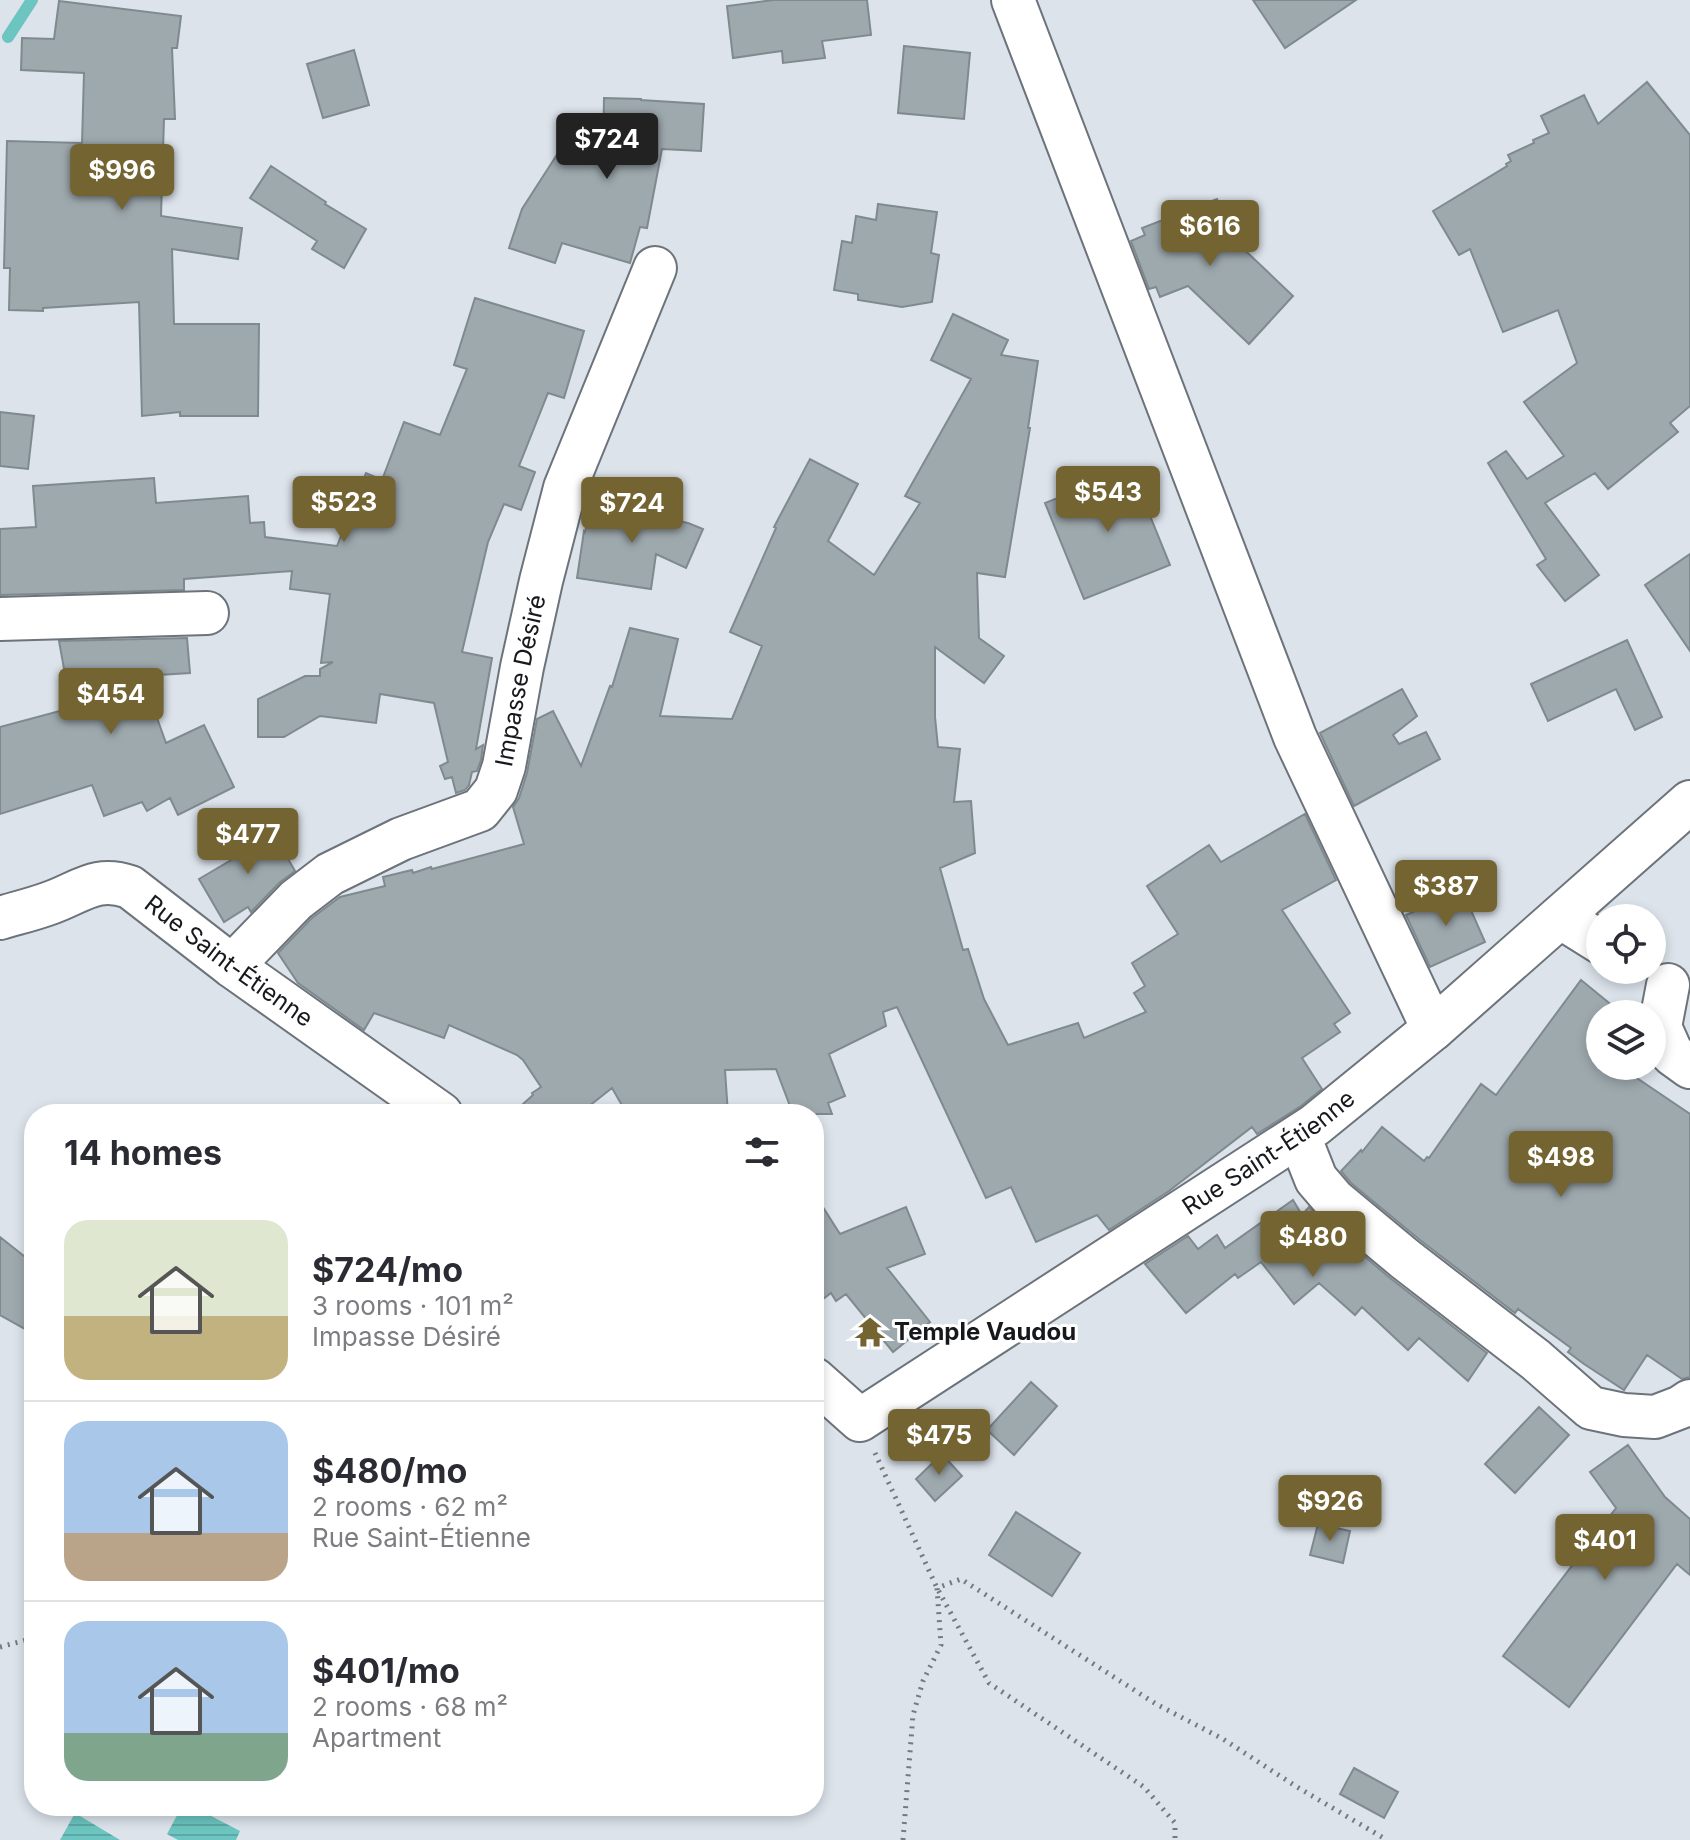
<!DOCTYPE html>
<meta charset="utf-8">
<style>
:root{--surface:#fff;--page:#f2f2f3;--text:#2b2b33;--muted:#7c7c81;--line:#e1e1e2;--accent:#746432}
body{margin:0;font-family:Inter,sans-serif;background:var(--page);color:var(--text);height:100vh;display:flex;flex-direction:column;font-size:30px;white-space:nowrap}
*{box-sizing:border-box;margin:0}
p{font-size:26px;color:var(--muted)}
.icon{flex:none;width:44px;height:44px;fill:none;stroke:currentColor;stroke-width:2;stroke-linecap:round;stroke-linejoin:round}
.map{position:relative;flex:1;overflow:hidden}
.drawer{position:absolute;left:24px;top:1104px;width:800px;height:712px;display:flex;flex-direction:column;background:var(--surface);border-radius:32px;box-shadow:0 4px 12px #0003}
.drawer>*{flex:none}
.controls{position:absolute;left:1586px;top:904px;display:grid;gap:16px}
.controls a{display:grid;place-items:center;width:80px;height:80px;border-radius:50%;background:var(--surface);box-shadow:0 4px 12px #0003;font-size:40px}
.price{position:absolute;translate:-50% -68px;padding:0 18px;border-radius:8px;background:var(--accent);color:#fff;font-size:26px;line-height:52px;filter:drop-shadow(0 2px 4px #0008)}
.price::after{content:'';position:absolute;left:50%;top:48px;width:24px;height:18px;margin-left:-12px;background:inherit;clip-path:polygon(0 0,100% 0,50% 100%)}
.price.current{background:#222;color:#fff}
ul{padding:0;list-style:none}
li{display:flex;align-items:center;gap:24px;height:200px;padding:0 40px}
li+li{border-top:2px solid var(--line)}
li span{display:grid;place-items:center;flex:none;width:224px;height:160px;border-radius:24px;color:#555}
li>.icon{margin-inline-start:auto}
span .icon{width:96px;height:96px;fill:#fffc;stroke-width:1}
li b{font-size:34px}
h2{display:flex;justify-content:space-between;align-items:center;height:96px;padding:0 40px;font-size:34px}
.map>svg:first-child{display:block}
.water{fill:url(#water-rules)}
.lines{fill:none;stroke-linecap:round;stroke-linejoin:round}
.stream{stroke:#6cc5c0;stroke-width:12}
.building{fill:#9ea9ae;stroke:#7f8a8e;stroke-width:2}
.minor-casing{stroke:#6d737b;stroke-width:46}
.path{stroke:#757a7f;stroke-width:5;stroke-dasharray:2 6;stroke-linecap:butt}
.minor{stroke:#fff;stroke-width:42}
.labels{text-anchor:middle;stroke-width:6;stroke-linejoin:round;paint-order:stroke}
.street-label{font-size:24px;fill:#16181b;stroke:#fff}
.poi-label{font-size:24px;font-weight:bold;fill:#16181b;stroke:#fff;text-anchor:start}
</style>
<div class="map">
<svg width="1690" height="1840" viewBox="0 0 1690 1840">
<defs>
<pattern id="water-rules" width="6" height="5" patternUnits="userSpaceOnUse" patternTransform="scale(2)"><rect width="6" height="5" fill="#6cc5c0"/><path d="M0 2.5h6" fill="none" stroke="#5da8a4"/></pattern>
</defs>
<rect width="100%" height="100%" fill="#dce3eb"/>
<path class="water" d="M182,1806H192L240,1831L236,1840H178L167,1834Z
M75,1813L120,1840H60Z"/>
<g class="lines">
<path class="stream" d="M8,37L32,0"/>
</g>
<path class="building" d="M773,0H867L871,35L822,41L825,58L783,63L782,51L733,58L727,6Z
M1253,0H1356L1285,48Z
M59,1L181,16L177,48H172L175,119H164L161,216L242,228L238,259L172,249L174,324H259L258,416H180V412L142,416L139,302L43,308V311L9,310L10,268H4L7,141L82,143L84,73L21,70L22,38L54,39Z
M904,46L970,53L964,119L898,113Z
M354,50L369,105L323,118L307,64Z
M1647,82L1690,135V406L1670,423L1678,432L1608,489L1595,473L1545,503L1599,575L1565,601L1537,565L1546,559L1488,463L1506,451L1527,479L1564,456L1524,402L1577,363L1558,310L1503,332L1470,249L1459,255L1433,211L1507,166L1506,164L1511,161L1508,155L1534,143L1533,140L1549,133L1541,116L1584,95L1598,124Z
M604,98L641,99V100L704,104L701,151L662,149L647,228L640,227L630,263L562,243L555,263L509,248L522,209L571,133L603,155Z
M271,166L326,202L325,204L366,229L344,268L312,249L317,241L250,198Z
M1217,199L1231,235H1229L1293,296L1249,344L1188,286L1160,297L1156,287L1149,289L1131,241L1145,235L1142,228Z
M878,204L937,212L931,253L939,255L932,302L902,307L858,300V294L834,290L842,241L852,243L856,216L876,220Z
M475,298L584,331L564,398L548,393L519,466L535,472L521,510L504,504L488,542L462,652L492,658L476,749L483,745L481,760L477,771L472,772L469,785L465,790L456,793L452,777L445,779L440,766L448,762L434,703L380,694L376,723L320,716L284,737H258V699L305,676H320V669L333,662L321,663L330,594L290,589L292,571L184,579V590L0,595V529L36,527L33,486L154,478L156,503L248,496L250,523L264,522L265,537L337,546L366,473L382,480L404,422L440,435L467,369L454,365Z
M953,314L1008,340L1001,355L1038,361L1028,428H1030L1005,577L977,573L979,638L1004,656L984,683L935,647V717L938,747L960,749L954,802L971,801L975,853L940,868L963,950L968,949L984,999L1008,1045L1078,1023L1084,1038L1146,1012L1134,993L1145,986L1132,963L1178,934L1147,886L1209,845L1221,862L1305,814L1336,880L1282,910L1350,1013L1334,1024L1340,1032L1302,1058L1322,1089L1301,1106L1257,1134L1252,1127L1169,1191L1109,1230L1097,1215L1036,1242L1011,1187L986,1198L897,1007L883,1012L886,1026L829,1054L845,1096L828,1103L832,1114H793L776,1069L725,1070L728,1114H627L612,1088L579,1114H512L533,1095L532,1093L541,1087L523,1060L517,1055L449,1025L444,1038L374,1013L364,1030L298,983L278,953L312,918L340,897L385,886L383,877L412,870L413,873L431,867L432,869L524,844L513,807L519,798L527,773L537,719L553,711L581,766L610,686L612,687L630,628L678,639L660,716L732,719L762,646L730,632L776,528L774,527L810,459L858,484L828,541L874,575L920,503L905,496L971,379L931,360Z
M0,412L34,416L28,469L0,466Z
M1131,469L1170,565L1084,599L1045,503Z
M592,502L688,523L703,529L686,568L656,554L651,589L577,578L584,531L585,532Z
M1690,554V651L1645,585Z
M187,638L190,673L142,676L166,743L204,725L234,787L178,815L170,798L147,811L142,802L104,816L92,785L0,814V727L71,708L59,641Z
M1627,640L1662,717L1635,730L1616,689L1548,721L1531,684Z
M1402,689L1417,716L1393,735L1399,744L1426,732L1440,759L1354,806L1320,733Z
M259,809L295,871L279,883L251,912L248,907L224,922L199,879L260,843Z
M1462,890L1485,942L1430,967L1406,915Z
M1581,980L1614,1007L1609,1014H1600V1066H1619L1690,1114V1377L1682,1379L1647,1355L1624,1390L1584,1364L1568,1352L1571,1348L1518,1309L1515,1313L1420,1240L1351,1183L1341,1171L1361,1150L1362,1152L1382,1127L1424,1161L1427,1157L1429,1158L1481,1084L1496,1095Z
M814,1193L840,1234L906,1207L925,1254L887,1268L930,1322L893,1352L846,1294L836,1301L831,1293L814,1306Z
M1293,1200L1302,1215L1309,1207L1319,1218L1390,1278L1487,1353L1468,1381L1419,1338L1408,1350L1362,1307L1355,1315L1319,1283L1294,1304L1261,1262L1238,1278L1235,1274L1186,1313L1145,1264L1188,1236L1198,1249L1217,1235L1225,1248Z
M0,1237L34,1264V1334L0,1315Z
M1031,1382L1057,1406L1014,1455L987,1430Z
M1539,1407L1569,1435L1515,1493L1485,1464Z
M1628,1445L1665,1497L1690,1519V1575L1677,1564L1569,1707L1503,1656L1616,1508L1590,1472Z
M942,1454L962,1476L935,1501L916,1479Z
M1016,1512L1080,1553L1052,1596L989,1555Z
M1318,1524L1350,1531L1343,1563L1310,1555Z
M1354,1768L1398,1792L1384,1818L1340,1794Z"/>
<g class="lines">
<g class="minor-casing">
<g id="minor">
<path d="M1013,0L1295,737L1433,1029"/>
<path d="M0,619L207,613"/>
<path d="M1560,917L1600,942"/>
<path id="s1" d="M0,918C17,913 34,909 50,903C81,892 96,875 130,887L232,966L441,1114"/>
<path id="s2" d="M232,966L296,900L330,874L401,839L480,810L496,790L504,766L522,667L541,581L565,488L655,268"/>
<path d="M1668,985L1660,1027L1672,1054L1690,1067"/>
<path d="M1299,1136L1316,1179L1334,1200L1405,1259L1536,1360L1591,1408L1624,1415L1655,1417L1681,1407L1690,1401"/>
<path id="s3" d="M814,1379L860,1420L1315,1125L1433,1029L1690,802"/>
</g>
</g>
<path class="path" d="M875,1453L937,1588L989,1683L1144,1787L1175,1823V1840
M0,1647L34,1638
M903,1840L913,1715L923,1681L941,1645L937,1588L961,1579L1156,1704L1223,1739L1297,1787L1387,1840"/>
<use href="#minor" class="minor"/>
</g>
<defs>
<g id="temple-bare" transform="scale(2.4)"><path d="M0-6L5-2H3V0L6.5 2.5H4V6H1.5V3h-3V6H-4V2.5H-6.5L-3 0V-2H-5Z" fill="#746432" stroke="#fff" stroke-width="2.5" paint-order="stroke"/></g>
</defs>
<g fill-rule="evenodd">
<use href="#temple-bare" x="870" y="1332"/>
</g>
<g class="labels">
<g class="street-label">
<text dy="8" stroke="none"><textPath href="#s2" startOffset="436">Impasse Désiré</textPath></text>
<text dy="8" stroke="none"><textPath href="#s1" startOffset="260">Rue Saint-Étienne</textPath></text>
<text dy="8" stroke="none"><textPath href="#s3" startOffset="550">Rue Saint-Étienne</textPath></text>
</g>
<g class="poi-label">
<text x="894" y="1340">Temple Vaudou</text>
</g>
</g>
</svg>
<div class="controls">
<a><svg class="icon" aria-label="locate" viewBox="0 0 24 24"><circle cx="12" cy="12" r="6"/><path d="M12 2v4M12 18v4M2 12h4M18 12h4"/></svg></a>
<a><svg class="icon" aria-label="layers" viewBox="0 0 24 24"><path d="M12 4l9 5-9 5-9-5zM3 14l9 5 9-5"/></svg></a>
</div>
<b class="price current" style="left:607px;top:181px">$724</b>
<b class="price" style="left:122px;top:212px">$996</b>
<b class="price" style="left:1210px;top:268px">$616</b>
<b class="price" style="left:1108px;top:534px">$543</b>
<b class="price" style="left:344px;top:544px">$523</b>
<b class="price" style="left:632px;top:545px">$724</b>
<b class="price" style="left:111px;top:736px">$454</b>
<b class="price" style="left:248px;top:876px">$477</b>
<b class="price" style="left:1446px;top:928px">$387</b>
<b class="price" style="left:1561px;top:1199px">$498</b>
<b class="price" style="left:1313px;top:1279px">$480</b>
<b class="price" style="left:939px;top:1477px">$475</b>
<b class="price" style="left:1330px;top:1543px">$926</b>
<b class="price" style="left:1605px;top:1582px">$401</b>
<section class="drawer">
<h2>14 homes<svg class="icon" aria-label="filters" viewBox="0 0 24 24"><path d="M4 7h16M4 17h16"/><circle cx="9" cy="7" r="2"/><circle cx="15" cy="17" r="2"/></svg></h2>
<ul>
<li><span style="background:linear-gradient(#dfe7d0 60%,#c2b280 0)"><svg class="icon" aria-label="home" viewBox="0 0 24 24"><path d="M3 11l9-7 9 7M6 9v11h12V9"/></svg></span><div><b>$724/mo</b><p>3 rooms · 101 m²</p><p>Impasse Désiré</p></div></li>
<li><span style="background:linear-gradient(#a9c7e8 70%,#b9a48a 0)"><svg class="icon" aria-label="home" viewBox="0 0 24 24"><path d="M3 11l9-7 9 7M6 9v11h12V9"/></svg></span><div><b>$480/mo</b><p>2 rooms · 62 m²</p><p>Rue Saint-Étienne</p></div></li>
<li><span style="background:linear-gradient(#a9c7e8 70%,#7fa58c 0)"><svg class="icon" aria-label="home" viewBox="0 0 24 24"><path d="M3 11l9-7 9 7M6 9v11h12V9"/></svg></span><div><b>$401/mo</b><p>2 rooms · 68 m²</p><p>Apartment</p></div></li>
</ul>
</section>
</div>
